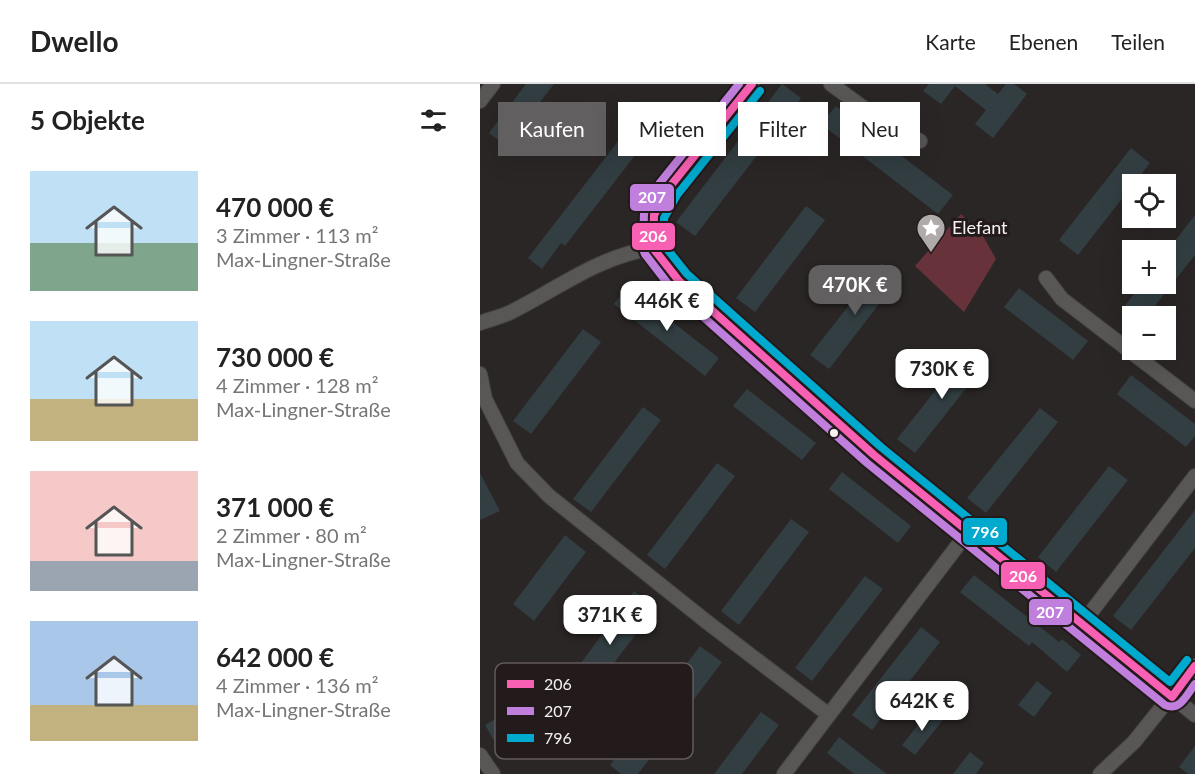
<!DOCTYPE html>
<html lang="de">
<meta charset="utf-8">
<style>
:root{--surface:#fff;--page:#f2f2f2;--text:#222;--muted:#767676;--line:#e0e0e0;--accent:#625f60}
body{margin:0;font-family:Lato,sans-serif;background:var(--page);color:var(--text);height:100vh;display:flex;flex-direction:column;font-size:22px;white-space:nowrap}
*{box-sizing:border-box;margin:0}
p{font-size:20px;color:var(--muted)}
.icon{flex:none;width:33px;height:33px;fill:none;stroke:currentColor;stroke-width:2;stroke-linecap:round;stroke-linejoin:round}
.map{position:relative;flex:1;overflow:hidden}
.side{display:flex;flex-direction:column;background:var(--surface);width:480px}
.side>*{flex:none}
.top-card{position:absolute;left:18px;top:18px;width:570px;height:54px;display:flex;gap:12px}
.buttons{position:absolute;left:642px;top:90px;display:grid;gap:12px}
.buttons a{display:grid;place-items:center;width:54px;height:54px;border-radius:0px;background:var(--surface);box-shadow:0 6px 24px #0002;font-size:30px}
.price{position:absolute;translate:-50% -51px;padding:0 14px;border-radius:12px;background:#fff;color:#222;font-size:20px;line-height:39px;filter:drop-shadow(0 2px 3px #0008)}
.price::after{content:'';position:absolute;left:50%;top:36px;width:18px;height:14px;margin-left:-9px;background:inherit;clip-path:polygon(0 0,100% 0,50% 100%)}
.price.on{background:var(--accent);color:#fff}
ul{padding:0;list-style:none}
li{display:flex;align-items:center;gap:18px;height:150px;padding:0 30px}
li span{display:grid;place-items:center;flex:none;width:168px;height:120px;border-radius:0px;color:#555}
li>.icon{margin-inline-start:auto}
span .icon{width:72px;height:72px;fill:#fffc;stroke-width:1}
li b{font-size:26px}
h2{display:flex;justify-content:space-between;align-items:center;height:72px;padding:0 30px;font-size:26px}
.pill{padding:0 21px;border-radius:0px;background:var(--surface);box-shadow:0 6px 24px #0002;font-size:21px;line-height:54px}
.pill.on{background:var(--accent);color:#fff}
header{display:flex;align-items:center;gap:36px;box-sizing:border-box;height:84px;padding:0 30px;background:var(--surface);border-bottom:2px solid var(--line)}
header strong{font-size:28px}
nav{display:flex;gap:33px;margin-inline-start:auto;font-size:21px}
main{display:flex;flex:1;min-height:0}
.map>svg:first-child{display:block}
.green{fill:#68323a}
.building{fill:#323e42}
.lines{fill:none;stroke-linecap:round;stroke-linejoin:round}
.minor-casing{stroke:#444141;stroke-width:16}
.minor{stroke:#595656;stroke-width:14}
.bus-1-casing{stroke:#231a1b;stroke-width:12}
.bus-2-casing{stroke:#231a1b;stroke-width:12}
.bus-3-casing{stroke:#231a1b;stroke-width:12}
.bus-1{stroke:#f860b3;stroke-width:8}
.bus-2{stroke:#c07fdc;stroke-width:8}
.bus-3{stroke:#00a9ce;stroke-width:8}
.bus-dot{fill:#f8f1f2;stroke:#231a1b;stroke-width:2}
.labels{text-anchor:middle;stroke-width:6;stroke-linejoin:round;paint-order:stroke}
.poi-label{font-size:18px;fill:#f8f1f2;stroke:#231a1b;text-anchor:start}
.key{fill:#231a1b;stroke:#635a5c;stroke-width:1.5}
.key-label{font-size:16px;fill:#f8f1f2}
.line-badge{stroke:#231a1b;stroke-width:2}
.badge-label{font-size:16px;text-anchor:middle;font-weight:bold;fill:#fff}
</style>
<header>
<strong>Dwello</strong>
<nav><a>Karte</a><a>Ebenen</a><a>Teilen</a></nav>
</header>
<main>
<section class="side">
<h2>5 Objekte<svg class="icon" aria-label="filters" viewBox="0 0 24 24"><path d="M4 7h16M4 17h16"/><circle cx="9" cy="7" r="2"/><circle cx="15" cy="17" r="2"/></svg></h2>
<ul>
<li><span style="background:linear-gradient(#bfe0f5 60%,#7fa58c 0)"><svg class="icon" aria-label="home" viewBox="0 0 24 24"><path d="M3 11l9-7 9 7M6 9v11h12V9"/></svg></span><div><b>470 000 €</b><p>3 Zimmer · 113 m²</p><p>Max-Lingner-Straße</p></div></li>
<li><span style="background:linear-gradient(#bfe0f5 65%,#c2b280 0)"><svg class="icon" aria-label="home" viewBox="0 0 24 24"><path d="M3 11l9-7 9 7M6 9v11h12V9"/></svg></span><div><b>730 000 €</b><p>4 Zimmer · 128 m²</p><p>Max-Lingner-Straße</p></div></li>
<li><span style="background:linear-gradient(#f6c9c9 75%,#9aa5b1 0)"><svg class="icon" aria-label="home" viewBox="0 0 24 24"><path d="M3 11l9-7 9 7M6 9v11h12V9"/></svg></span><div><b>371 000 €</b><p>2 Zimmer · 80 m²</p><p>Max-Lingner-Straße</p></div></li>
<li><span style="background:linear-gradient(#a9c7e8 70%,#c2b280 0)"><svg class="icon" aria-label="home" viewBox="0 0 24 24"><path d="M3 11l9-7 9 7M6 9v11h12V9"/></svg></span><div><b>642 000 €</b><p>4 Zimmer · 136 m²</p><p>Max-Lingner-Straße</p></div></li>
</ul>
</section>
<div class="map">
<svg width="715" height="690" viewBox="0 0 715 690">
<rect width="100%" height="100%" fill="#2b2626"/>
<path class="green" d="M481,130L503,152L516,175L484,228L435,182Z"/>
<path class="building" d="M46,0H74L26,62L9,49Z
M302,0L321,14L215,152L196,138Z
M449,0H505L518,10L526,0H534L547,10L513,54L495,40L506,26L475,2L461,20L443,7Z
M356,22L473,111L458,130L341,40Z
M156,34L173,48L85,162L81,159L62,185L48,174Z
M651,64L670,79L598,171L579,156Z
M326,122L345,136L275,228L256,214Z
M715,131V171L667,232H655L643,224L662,200H686V169Z
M402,179L420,193L349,285L330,271Z
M147,203L239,274L225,292L134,220Z
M539,204L608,257L593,276L524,223Z
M103,245L121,258L51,350L33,337Z
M489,264L507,278L435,369L417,355Z
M651,291L715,340V352L706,363L637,310Z
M267,305L336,359L322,376L253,322Z
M163,323L181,336L111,428L93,415Z
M560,324L578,338L506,429L487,414Z
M237,379L255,392L185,485L167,471Z
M629,382L648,396L576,488L558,473Z
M362,388L431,442L418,459L349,405Z
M0,389L20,427L0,436Z
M715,426V464L651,546L633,532Z
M311,435L329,448L259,541L241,527Z
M85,451L106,468L54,537L33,520Z
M494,491L579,558L582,555L601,571L587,588L552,558L549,562L480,508Z
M385,492L403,505L332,597L315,584Z
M154,507L176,524L104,618L84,602Z
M441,543L460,558L392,646L372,631Z
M220,562L242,578L158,690H141L130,681Z
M557,597L572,609L554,633L538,621Z
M450,626L463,636L435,671L422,661Z
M281,628L299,641L262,690H234Z
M19,633L31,654L17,662L5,641Z
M359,653L391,678L407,690H374L347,669Z
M715,662V690H708L699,683Z
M490,668L504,679L496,690H473Z"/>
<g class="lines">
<g class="minor-casing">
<path id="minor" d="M272,0L188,105L174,131L173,164L199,197L394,371L715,631
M351,0L400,36L440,57
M0,17L13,0
M566,194L582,215L715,317
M0,239C10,235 21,233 31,228C79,204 117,173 173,164
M0,290L5,315L37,379L69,412L227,538L349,631
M602,540L715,392
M0,671L13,690
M304,690L488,448
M620,690L654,658L715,582"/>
</g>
<use href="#minor" class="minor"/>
<g class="bus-1-casing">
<path id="bus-1" d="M272,0L188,105L174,131L173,164L199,197L394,371L692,613L715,582"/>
</g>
<g class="bus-2-casing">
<path id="bus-2" d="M259,0L179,100L164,129L163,165L165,170L192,205L387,379L685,621C700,628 707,610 715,600"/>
</g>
<g class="bus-3-casing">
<path id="bus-3" d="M280,7L197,111L184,134V161L207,190L401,363L690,598L707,576"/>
</g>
<use href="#bus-1" class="bus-1"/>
<use href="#bus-2" class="bus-2"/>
<use href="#bus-3" class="bus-3"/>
</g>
<defs>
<g id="sight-pin" transform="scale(1.5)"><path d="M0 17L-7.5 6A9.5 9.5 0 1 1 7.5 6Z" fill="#b0aaab" stroke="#231a1b"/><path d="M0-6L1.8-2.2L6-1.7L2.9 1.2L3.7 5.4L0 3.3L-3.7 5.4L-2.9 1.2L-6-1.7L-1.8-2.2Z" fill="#fff"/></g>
</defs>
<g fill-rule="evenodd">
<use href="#sight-pin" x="451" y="144"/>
</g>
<circle class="bus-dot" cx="354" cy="349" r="5"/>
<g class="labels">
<g class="poi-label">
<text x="472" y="150">Elefant</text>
</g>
</g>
<rect x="15" y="579" width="198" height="96" rx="9" class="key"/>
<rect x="27" y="596" width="27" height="8" fill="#f860b3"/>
<rect x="27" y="623" width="27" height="8" fill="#c07fdc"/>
<rect x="27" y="650" width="27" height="8" fill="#00a9ce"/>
<g class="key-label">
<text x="64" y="606">206</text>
<text x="64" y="633">207</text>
<text x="64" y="660">796</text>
</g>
<g class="line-badge">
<rect x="149" y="99" width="46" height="29" rx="6" fill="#c07fdc"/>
<rect x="151" y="138" width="45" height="29" rx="6" fill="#f860b3"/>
<rect x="482" y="433" width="46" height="29" rx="6" fill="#00a9ce"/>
<rect x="520" y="477" width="46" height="29" rx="6" fill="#f860b3"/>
<rect x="548" y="514" width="45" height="28" rx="6" fill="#c07fdc"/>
</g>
<g class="badge-label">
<text x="172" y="119">207</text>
<text x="173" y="158">206</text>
<text x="505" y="454">796</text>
<text x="543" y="498">206</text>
<text x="570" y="534">207</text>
</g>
</svg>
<div class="buttons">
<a><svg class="icon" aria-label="locate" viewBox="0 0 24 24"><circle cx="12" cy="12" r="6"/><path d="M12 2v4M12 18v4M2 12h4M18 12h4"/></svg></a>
<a>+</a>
<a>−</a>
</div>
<b class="price on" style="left:375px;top:232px">470K €</b>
<b class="price" style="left:187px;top:248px">446K €</b>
<b class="price" style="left:462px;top:316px">730K €</b>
<b class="price" style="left:130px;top:562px">371K €</b>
<b class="price" style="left:442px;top:648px">642K €</b>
<div class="top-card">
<a class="pill on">Kaufen</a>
<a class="pill">Mieten</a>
<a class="pill">Filter</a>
<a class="pill">Neu</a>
</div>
</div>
</main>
